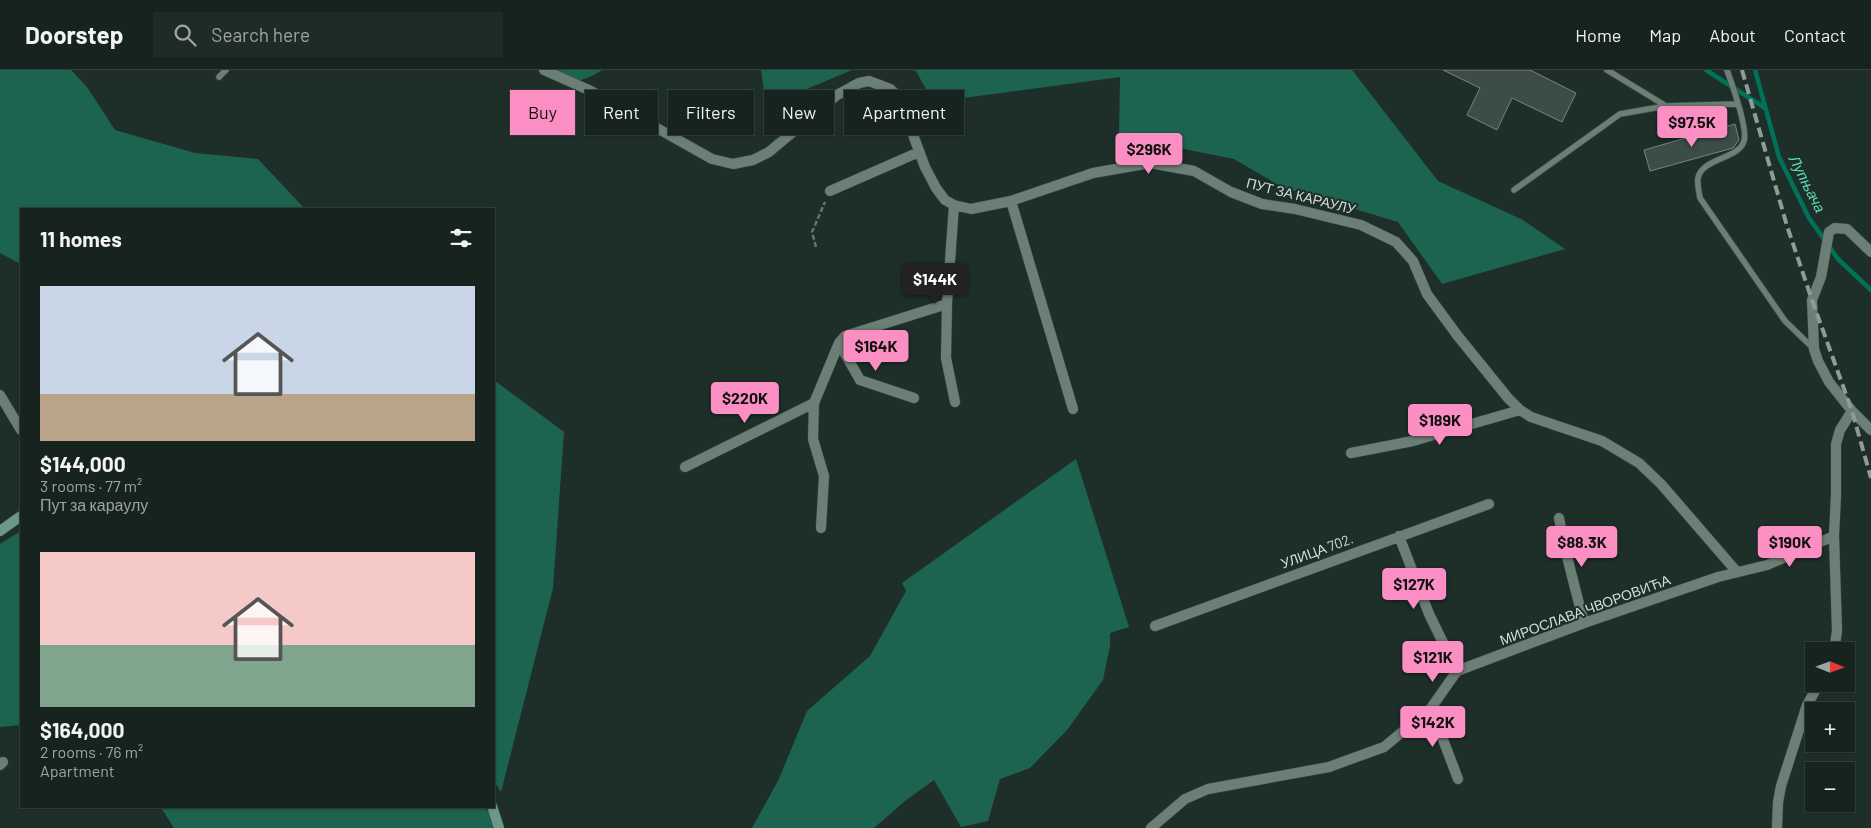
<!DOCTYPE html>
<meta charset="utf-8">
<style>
:root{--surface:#16231f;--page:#1f2b28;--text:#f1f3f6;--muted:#9ea4a4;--line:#35403d;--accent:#fb8fc4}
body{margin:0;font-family:Barlow,sans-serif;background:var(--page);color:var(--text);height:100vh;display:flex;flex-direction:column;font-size:19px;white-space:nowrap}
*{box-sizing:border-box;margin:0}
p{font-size:16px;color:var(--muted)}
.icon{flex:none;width:28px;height:28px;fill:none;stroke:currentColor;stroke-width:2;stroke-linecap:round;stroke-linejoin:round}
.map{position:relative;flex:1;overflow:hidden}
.details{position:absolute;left:20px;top:138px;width:475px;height:600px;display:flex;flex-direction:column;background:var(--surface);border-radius:0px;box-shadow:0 1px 4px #0004,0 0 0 1px var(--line)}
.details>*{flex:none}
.banner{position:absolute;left:510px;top:20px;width:475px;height:45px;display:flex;gap:10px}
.needle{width:32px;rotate:91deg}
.tools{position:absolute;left:1805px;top:572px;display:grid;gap:10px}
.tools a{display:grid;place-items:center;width:50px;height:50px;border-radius:0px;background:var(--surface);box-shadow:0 1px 4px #0004,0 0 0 1px var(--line);font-size:25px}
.price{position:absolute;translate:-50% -42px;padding:0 11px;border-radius:5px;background:var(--accent);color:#111;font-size:16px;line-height:32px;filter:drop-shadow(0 1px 2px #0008)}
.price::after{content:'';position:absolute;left:50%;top:30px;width:15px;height:11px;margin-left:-8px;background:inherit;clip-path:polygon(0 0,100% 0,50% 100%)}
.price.selected{background:#222;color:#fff}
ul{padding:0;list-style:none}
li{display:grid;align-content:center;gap:10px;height:265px;padding:0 20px}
li span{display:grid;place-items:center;height:155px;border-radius:0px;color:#555}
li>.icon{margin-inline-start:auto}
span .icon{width:90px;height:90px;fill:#fffc;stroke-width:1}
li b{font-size:21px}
h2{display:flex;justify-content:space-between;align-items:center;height:60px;padding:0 20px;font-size:21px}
.tag{padding:0 18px;border-radius:0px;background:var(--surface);box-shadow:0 1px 4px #0004,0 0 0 1px var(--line);font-size:18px;line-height:45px}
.tag.selected{background:var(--accent);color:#111}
header{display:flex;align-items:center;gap:30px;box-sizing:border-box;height:70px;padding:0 25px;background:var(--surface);border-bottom:1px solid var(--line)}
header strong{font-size:24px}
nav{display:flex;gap:28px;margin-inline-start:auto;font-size:18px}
.search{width:350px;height:45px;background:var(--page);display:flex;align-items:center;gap:12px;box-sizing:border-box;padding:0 18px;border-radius:0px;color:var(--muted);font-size:19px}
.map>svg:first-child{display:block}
.forest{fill:#1c6450}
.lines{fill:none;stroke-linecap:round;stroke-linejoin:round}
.stream{stroke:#007259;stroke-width:4.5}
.building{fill:#3b4d46;stroke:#73867f}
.lane-casing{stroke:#3c4a45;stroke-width:7}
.street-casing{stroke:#3c4a45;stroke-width:11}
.secondary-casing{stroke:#3c4a45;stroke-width:11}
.path{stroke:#66746f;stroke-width:2.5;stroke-dasharray:5 2.5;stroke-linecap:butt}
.lane{stroke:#6c7f77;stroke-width:5.5}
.street{stroke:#6c7f77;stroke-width:10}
.secondary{stroke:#6d9889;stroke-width:10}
.rail{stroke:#8e9b97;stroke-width:4;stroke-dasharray:10 5;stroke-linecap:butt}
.labels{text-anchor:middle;stroke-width:4;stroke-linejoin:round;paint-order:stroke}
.street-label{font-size:14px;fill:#d2ddd9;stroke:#1e2f29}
.water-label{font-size:15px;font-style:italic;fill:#59dab4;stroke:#1e2f29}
</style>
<header>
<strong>Doorstep</strong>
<div class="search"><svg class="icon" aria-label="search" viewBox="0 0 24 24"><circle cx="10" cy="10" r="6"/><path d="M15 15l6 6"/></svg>Search here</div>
<nav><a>Home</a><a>Map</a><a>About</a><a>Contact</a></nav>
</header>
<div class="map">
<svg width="1871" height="758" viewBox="0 0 1871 758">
<rect width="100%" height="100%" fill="#1e2f29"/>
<path class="forest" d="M0,0H71L87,17L115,60L195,83L258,89L305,139H21V194L0,183Z
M556,0H602L592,6L578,11Z
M761,0H852L766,36Z
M911,0H1352L1438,111L1523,150L1565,179L1442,214L1398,152L1282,117L1234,89L1119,66L1120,7L933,32L916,1Z
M494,310L564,362L553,518L501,722L494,711Z
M1076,389L1129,557L1110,563V576L1103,610L1067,660L1030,698L1000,709L988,751L961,757L934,710L905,731L874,758H752L778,711L807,641L870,586L906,521L902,513Z
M21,461V655L0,657V474Z
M160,736H483L501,756V758H174Z"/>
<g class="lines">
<path class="stream" d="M1706,0L1765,38
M1755,0L1779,87L1809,148L1838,189L1871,220"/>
</g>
<path class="building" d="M1443,0H1530L1576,23L1562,52L1512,28L1497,60L1467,45L1480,18Z
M1735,54L1739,70L1733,78L1650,101L1644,80Z"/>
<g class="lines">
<g class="lane-casing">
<path id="lane" d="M1607,0L1666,36L1737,34
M1727,0C1732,14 1748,58 1744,71C1739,89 1702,88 1698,108C1697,114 1699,122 1700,128L1785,251L1813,278
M219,7L226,0
M1514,120L1620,44L1666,36"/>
</g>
<g class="street-casing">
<path id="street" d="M544,0L591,21L712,89L733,94L753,90L769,82L837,25L859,13L869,11L890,19L896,24L902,35L925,97L936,118L945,130L954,135L971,139L1011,131L1093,103L1150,93L1194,101L1231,122L1262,134L1295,139L1361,155L1396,172L1413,191L1427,224L1457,265L1508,328L1520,340L1531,347L1602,371L1639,393L1661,414L1737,502
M830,121L919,82
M1011,131L1073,339
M954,135L947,234L946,288L955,332
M1871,182L1847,159L1835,158L1829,162L1821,207L1812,230L1814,279L1818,291L1829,312L1852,341L1871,360
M839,273L860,310L914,328
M0,325L21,360
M1351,383L1413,371L1520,340
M685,397L814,333
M1559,448L1564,475L1584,553
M821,458L824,406L813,369L814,333L839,273L845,266L947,234
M1399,466L1429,544L1457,601
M1155,556L1489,434
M1834,581L1837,561L1834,466L1836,425V374L1840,360L1852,341
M1431,638L1458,709
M0,695L3,692
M1151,758L1185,729L1208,719L1329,697L1384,677L1431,638L1457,601L1584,553L1718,507L1767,495L1834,466
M1777,758L1778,732L1781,716L1807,635L1819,614"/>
</g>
<g class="secondary-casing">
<path id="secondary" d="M0,461L21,446
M492,736L499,758"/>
</g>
<path class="path" d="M816,177L812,162L825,132"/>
<use href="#lane" class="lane"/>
<use href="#street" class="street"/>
<use href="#secondary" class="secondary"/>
<path class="rail" d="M1742,0L1787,156L1812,230L1852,341L1871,408"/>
</g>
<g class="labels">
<g class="street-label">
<text transform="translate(1301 126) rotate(14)" y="5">ПУТ ЗА КАРАУЛУ</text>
<text transform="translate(1317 481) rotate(-20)" y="5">УЛИЦА 702.</text>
<text transform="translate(1585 540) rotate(-20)" y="5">МИРОСЛАВА ЧВОРОВИЋА</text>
</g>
<g class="water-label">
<text transform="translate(1807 114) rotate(63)" y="5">Лупњача</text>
</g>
</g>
</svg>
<div class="tools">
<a><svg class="needle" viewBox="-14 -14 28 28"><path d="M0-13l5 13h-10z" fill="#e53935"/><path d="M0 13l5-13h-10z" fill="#9ea4a4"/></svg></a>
<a>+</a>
<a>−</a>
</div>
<b class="price" style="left:1692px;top:78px">$97.5K</b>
<b class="price" style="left:1149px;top:105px">$296K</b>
<b class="price selected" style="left:935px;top:235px">$144K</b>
<b class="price" style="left:876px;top:302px">$164K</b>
<b class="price" style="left:745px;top:354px">$220K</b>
<b class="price" style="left:1440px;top:376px">$189K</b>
<b class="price" style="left:1582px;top:498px">$88.3K</b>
<b class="price" style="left:1790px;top:498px">$190K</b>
<b class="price" style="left:1414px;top:540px">$127K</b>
<b class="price" style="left:1433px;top:613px">$121K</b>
<b class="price" style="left:1433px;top:678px">$142K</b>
<div class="banner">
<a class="tag selected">Buy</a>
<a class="tag">Rent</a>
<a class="tag">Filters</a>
<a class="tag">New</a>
<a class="tag">Apartment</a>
</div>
<section class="details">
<h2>11 homes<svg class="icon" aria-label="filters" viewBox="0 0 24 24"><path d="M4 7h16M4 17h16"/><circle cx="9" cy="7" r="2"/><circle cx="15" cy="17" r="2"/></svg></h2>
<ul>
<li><span style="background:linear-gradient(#c9d6e8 70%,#b9a48a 0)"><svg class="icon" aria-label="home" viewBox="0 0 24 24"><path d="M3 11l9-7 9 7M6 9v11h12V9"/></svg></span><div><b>$144,000</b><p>3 rooms · 77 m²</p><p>Пут за караулу</p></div></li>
<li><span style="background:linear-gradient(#f6c9c9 60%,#7fa58c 0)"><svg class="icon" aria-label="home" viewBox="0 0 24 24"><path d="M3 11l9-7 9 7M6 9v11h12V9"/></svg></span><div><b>$164,000</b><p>2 rooms · 76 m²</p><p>Apartment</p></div></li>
</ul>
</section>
</div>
